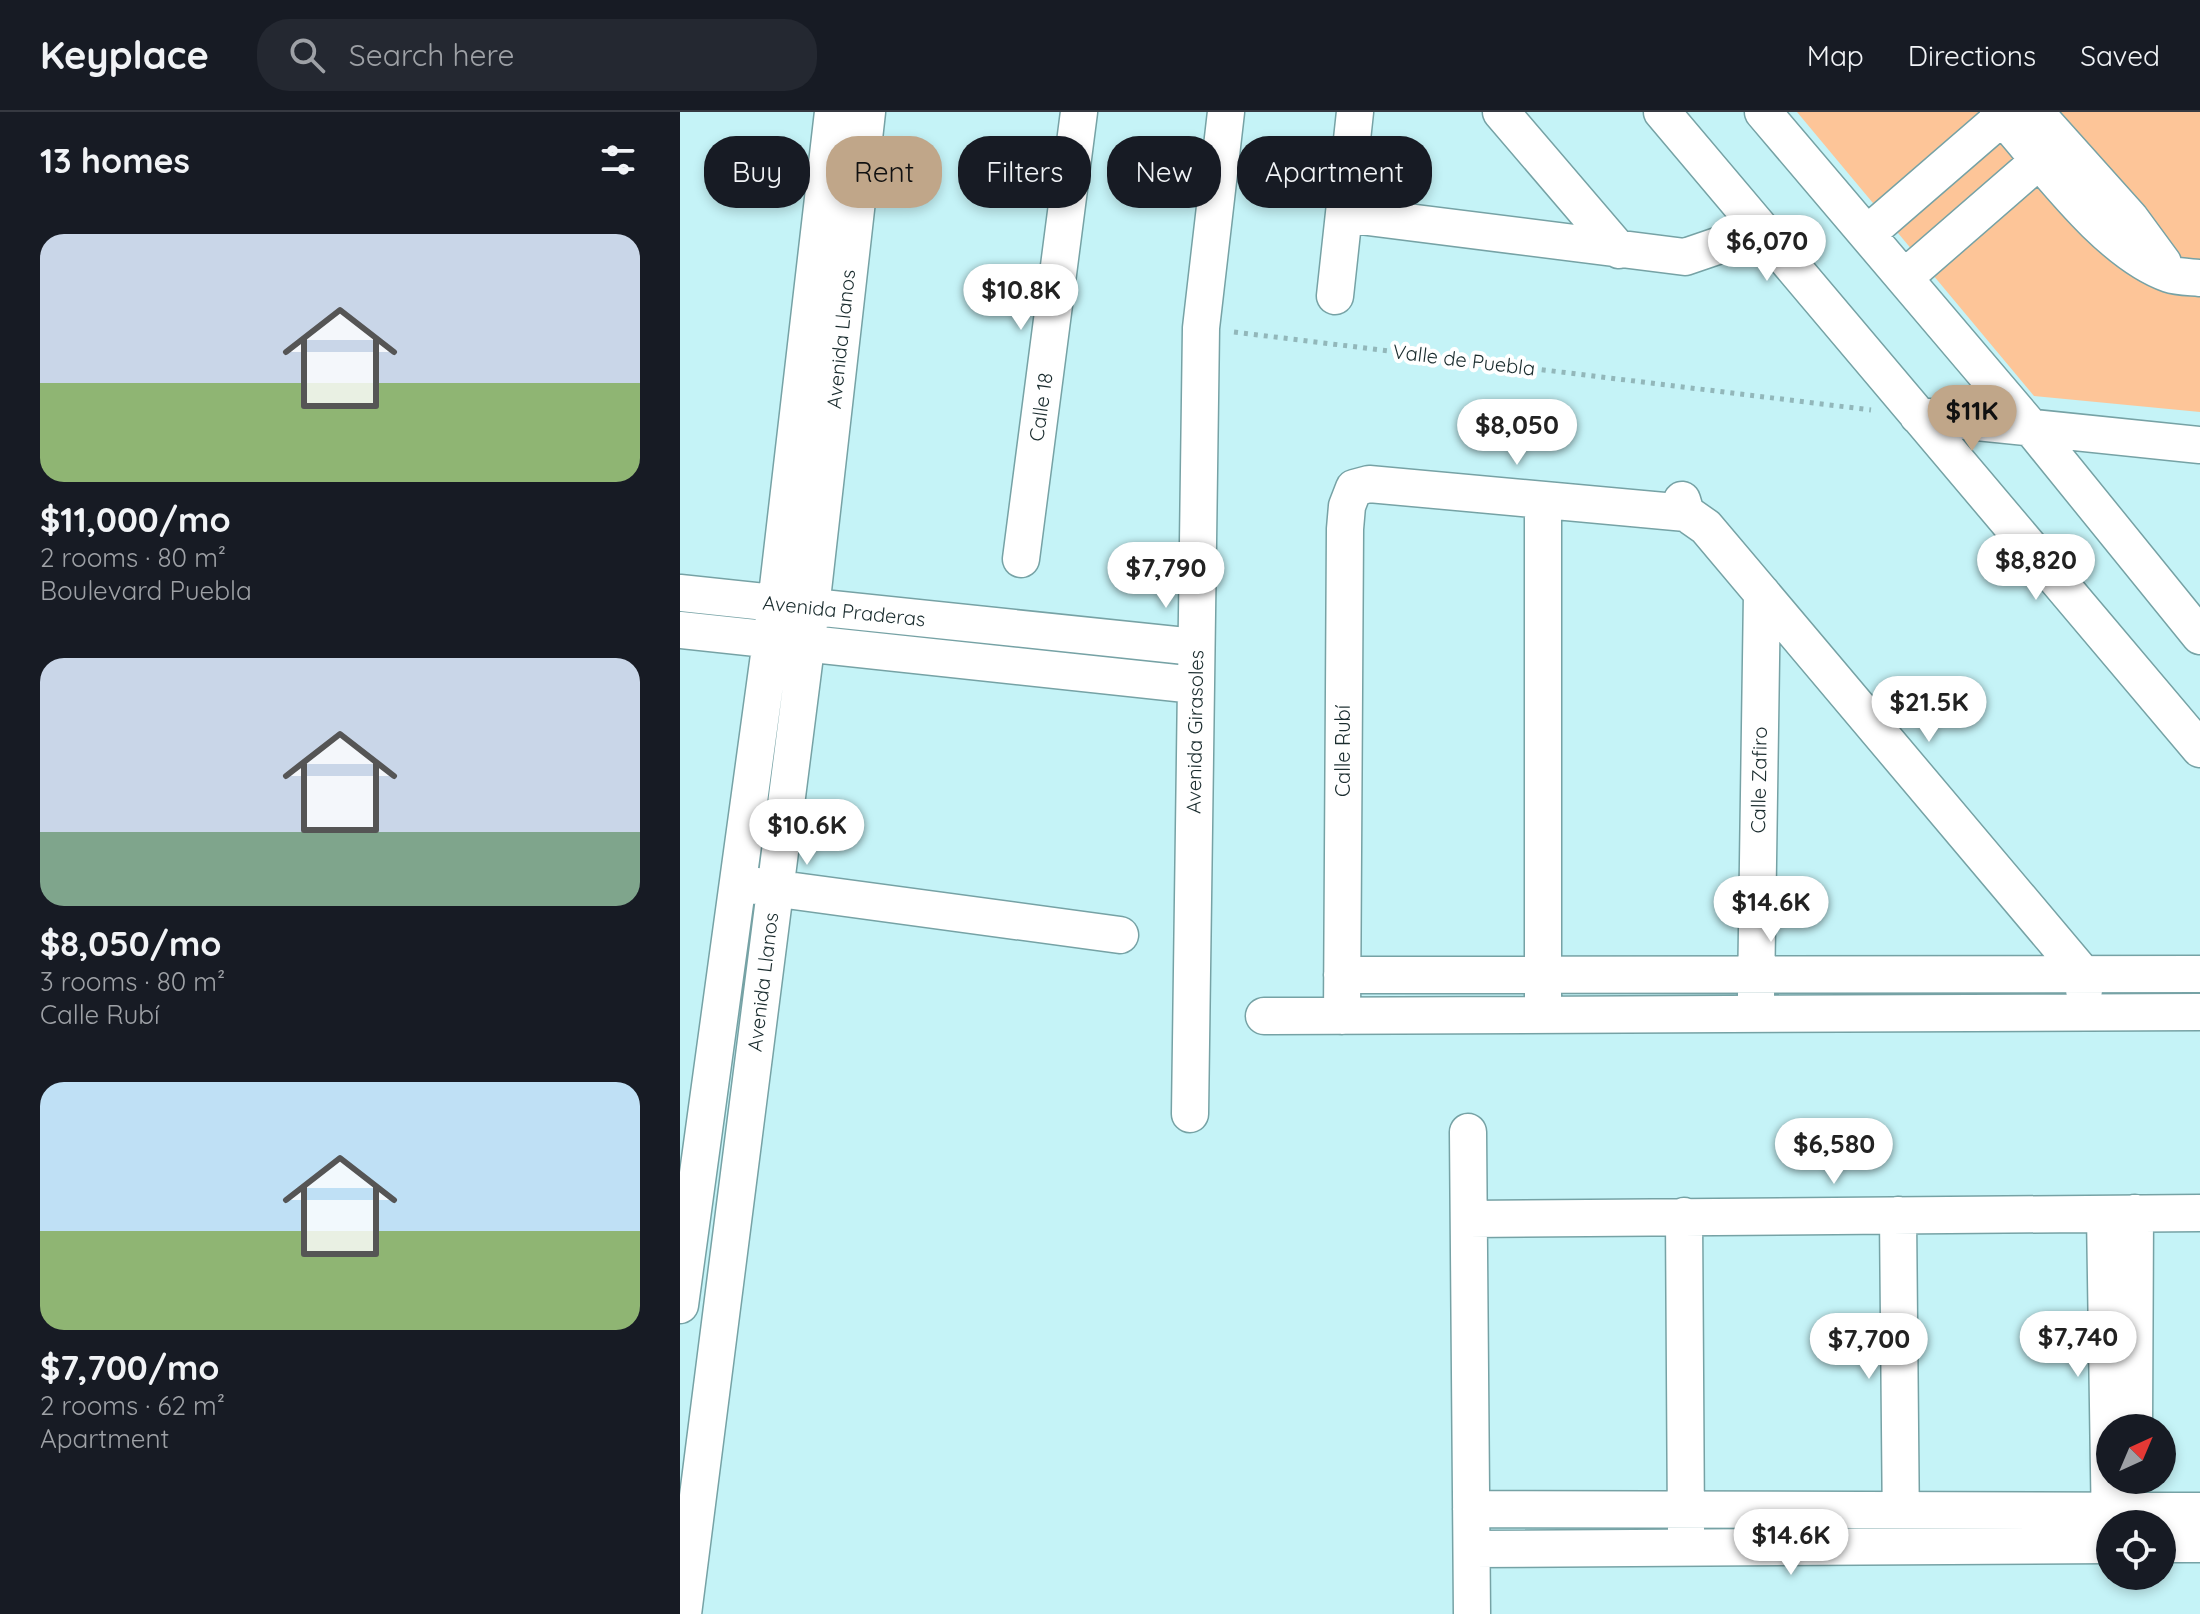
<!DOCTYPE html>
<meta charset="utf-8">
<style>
:root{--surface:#171b24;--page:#242831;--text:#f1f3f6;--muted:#9ea1a6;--line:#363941;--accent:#c0a689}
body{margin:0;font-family:Quicksand,sans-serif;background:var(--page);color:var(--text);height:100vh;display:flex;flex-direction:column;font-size:30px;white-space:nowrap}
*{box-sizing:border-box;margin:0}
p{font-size:26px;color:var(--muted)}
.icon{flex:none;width:44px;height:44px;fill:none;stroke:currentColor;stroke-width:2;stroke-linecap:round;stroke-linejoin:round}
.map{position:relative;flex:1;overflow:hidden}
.details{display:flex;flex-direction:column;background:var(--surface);width:680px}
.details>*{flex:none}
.hud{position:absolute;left:24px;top:24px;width:760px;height:72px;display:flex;gap:16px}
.needle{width:52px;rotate:44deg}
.tools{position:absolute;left:1416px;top:1302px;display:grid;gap:16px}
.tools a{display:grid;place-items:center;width:80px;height:80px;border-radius:50%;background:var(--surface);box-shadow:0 4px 12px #0003;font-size:40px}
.price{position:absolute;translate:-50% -68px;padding:0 18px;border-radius:28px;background:#fff;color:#222;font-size:26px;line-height:52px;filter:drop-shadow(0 2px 4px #0008)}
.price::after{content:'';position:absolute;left:50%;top:48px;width:24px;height:18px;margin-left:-12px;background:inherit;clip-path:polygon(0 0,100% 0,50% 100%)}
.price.on{background:var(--accent);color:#111}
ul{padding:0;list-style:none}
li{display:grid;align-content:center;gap:16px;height:424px;padding:0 40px}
li span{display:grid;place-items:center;height:248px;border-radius:24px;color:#555}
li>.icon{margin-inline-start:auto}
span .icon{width:144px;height:144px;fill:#fffc;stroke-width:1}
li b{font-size:34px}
h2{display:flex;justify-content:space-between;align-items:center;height:96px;padding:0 40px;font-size:34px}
.chip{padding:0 28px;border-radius:32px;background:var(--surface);box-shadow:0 4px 12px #0003;font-size:28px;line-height:72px}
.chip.on{background:var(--accent);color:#111}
header{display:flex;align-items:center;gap:48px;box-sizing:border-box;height:112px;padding:0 40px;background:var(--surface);border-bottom:2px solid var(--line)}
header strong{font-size:38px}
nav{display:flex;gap:44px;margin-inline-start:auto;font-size:28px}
.search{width:560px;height:72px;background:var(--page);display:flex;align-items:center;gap:20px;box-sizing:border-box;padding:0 28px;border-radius:32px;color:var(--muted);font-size:30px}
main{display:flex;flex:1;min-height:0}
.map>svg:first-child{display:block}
.green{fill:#fdc598}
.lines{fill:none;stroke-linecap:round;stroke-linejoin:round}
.minor-casing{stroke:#76a2a5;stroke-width:39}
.path{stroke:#92b7ba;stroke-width:5;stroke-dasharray:4 6;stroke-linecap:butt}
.minor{stroke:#fff;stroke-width:36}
.labels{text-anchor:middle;stroke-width:8;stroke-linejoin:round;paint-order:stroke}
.street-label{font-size:20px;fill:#1a2c2e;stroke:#fff}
</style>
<header>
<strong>Keyplace</strong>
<div class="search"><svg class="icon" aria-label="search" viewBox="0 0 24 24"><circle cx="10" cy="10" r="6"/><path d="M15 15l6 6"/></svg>Search here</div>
<nav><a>Map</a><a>Directions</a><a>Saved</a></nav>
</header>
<main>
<section class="details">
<h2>13 homes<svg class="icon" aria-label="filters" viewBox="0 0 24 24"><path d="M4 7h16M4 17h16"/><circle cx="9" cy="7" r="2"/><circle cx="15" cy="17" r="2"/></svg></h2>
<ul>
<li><span style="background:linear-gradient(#c9d6e8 60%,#8fb573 0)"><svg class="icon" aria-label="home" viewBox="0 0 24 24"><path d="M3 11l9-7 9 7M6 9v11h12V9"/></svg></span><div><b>$11,000/mo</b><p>2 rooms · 80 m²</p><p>Boulevard Puebla</p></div></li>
<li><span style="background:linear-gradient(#c9d6e8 70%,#7fa58c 0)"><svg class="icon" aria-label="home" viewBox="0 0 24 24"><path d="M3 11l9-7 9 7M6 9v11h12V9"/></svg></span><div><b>$8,050/mo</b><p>3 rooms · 80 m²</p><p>Calle Rubí</p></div></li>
<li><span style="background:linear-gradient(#bfe0f5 60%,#8fb573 0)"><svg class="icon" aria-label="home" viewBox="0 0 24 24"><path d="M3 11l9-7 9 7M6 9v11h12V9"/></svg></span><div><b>$7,700/mo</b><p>2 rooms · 62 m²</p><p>Apartment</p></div></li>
</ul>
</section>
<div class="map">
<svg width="1520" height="1502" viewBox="0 0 1520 1502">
<rect width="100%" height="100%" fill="#c5f3f7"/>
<path class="green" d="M1117,0H1520V300L1354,284Z"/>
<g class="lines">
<g class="minor-casing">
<path id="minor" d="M821,0L939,138
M982,0L1520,637
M1083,0L1353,318L1520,524
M1318,0C1363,50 1426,140 1489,162C1498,165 1510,165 1520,166
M1355,0L1450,106L1483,151
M664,102L1005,145L1046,131L1074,109
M1187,122L1328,0
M1224,166L1377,33
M655,184L675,0
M1238,304L1520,333
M1002,388L1006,401L1026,415L1403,862L1404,878
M341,447L399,0
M0,481L515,535
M0,518L515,573
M70,773L440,823
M662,863L1520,862
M1076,884L1082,481
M863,886V388
M584,904L1520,900
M662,904L665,417L667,394L674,376L689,372L1006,401
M510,1002L521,216L546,0
M788,1020L792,1502
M1425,1102L1430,1420
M1218,1103L1221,1422
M1004,1104L1006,1419
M789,1107L1520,1101
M0,1193L96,492L153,0
M1454,1316L1455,1101
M791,1397L1520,1399
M1482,1432H1520
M792,1437L1430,1433
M3,1502L131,496L187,0"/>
</g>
<path class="path" d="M554,220L1191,298"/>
<use href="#minor" class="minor"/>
</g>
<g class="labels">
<g class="street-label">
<text transform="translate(161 227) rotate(-84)" y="7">Avenida Llanos</text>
<text transform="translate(784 248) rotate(7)" y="7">Valle de Puebla</text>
<text transform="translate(361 295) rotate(-82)" y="7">Calle 18</text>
<text transform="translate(164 499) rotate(6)" y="7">Avenida Praderas</text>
<text transform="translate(515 620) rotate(-89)" y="7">Avenida Girasoles</text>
<text transform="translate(663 639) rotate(-90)" y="7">Calle Rubí</text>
<text transform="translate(1079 668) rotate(-89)" y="7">Calle Zafiro</text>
<text transform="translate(83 870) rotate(-83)" y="7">Avenida Llanos</text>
</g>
</g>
</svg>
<div class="tools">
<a><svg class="needle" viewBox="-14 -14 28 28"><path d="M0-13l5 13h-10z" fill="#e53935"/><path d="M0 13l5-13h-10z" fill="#9ea1a6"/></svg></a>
<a><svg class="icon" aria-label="locate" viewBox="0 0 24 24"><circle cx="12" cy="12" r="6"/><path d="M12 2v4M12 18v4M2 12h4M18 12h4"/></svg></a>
</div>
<b class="price" style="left:1087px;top:171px">$6,070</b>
<b class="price" style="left:341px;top:220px">$10.8K</b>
<b class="price on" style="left:1292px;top:341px">$11K</b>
<b class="price" style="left:837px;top:355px">$8,050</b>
<b class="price" style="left:1356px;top:490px">$8,820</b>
<b class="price" style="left:486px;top:498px">$7,790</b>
<b class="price" style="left:1249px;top:632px">$21.5K</b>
<b class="price" style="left:127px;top:755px">$10.6K</b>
<b class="price" style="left:1091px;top:832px">$14.6K</b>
<b class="price" style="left:1154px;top:1074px">$6,580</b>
<b class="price" style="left:1398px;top:1267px">$7,740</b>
<b class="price" style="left:1189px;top:1269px">$7,700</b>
<b class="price" style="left:1111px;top:1465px">$14.6K</b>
<div class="hud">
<a class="chip">Buy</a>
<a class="chip on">Rent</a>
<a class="chip">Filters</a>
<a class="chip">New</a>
<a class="chip">Apartment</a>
</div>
</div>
</main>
